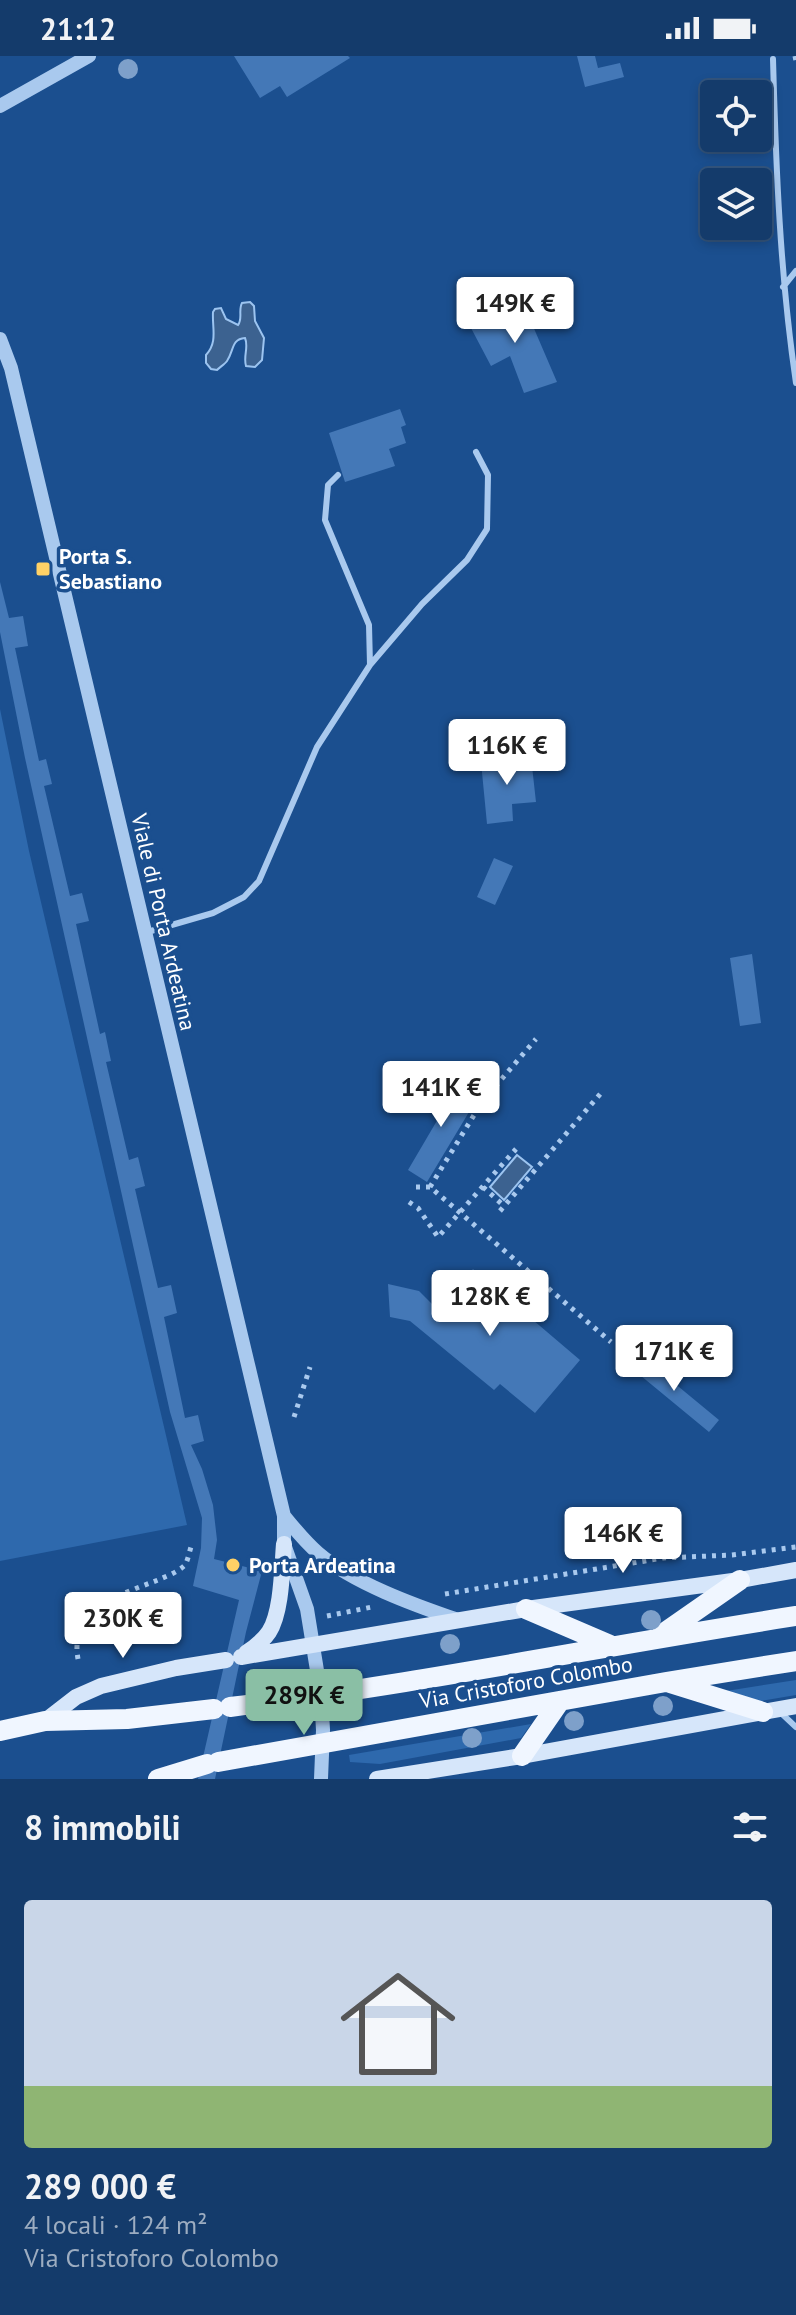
<!DOCTYPE html>
<html lang="it">
<meta charset="utf-8">
<style>
:root{--surface:#143b6b;--page:#214673;--text:#f1f3f6;--muted:#9dadc1;--line:#33557e;--accent:#8abfa5}
body{margin:0;font-family:"PT Sans",sans-serif;background:var(--page);color:var(--text);height:100vh;display:flex;flex-direction:column;font-size:30px;white-space:nowrap}
*{box-sizing:border-box;margin:0}
p{font-size:26px;color:var(--muted)}
.icon{flex:none;width:44px;height:44px;fill:none;stroke:currentColor;stroke-width:2;stroke-linecap:round;stroke-linejoin:round}
.map{position:relative;height:1723px;overflow:hidden}
.panel{display:flex;flex-direction:column;background:var(--surface);flex:1}
.panel>*{flex:none}
.buttons{position:absolute;left:700px;top:24px;display:grid;gap:16px}
.buttons a{display:grid;place-items:center;width:72px;height:72px;border-radius:8px;background:var(--surface);box-shadow:0 4px 12px #0003,0 0 0 2px var(--line);font-size:40px}
.price{position:absolute;translate:-50% -68px;padding:0 18px;border-radius:8px;background:#fff;color:#222;font-size:26px;line-height:52px;filter:drop-shadow(0 2px 4px #0008)}
.price::after{content:'';position:absolute;left:50%;top:48px;width:24px;height:18px;margin-left:-12px;background:inherit;clip-path:polygon(0 0,100% 0,50% 100%)}
.price.active{background:var(--accent);color:#111}
ul{padding:0;list-style:none}
li{display:grid;align-content:center;gap:16px;height:424px;padding:0 24px}
li+li{border-top:2px solid var(--line)}
li span{display:grid;place-items:center;height:248px;border-radius:8px;color:#555}
li>.icon{margin-inline-start:auto}
span .icon{width:144px;height:144px;fill:#fffc;stroke-width:1}
li b{font-size:34px}
h2{display:flex;justify-content:space-between;align-items:center;height:96px;padding:0 24px;font-size:34px}
.status{display:flex;justify-content:space-between;align-items:center;height:56px;padding:0 40px;background:var(--surface);direction:ltr}
.status svg{height:22px;fill:currentColor}
.map>svg:first-child{display:block}
.green{fill:#2e69ad}
.water{fill:#3c6290;stroke:#9cc4f0;stroke-width:2}
.building{fill:#4478b7}
.lines{fill:none;stroke-linecap:round;stroke-linejoin:round}
.path{stroke:#a9c9ee;stroke-width:5;stroke-dasharray:4 6;stroke-linecap:butt}
.service{stroke:#a9c9ee;stroke-width:6}
.tertiary{stroke:#a9c9ee;stroke-width:14}
.secondary{stroke:#d6e6fa;stroke-width:16}
.primary{stroke:#f0f6ff;stroke-width:20}
.tree{fill:#7ea0ca}
.poi-dot{fill:#ffd166;stroke:#1b4f8f;stroke-width:3}
.labels{text-anchor:middle;stroke-width:7;stroke-linejoin:round;paint-order:stroke}
.poi-label{font-size:22px;font-weight:bold;fill:#fff;stroke:#1b4f8f;text-anchor:start}
.street-label{font-size:22px;fill:#fff;stroke:#1b4f8f}
</style>
<div class="status"><b>21:12</b><svg viewBox="0 0 49 12"><path d="M0 12V9h3v3zM5 12V6h3v6zM10 12V3h3v9zM15 12V0h3v12zM26 1h20v11H26zM47 4h2v5h-2z"/></svg></div>
<div class="map">
<svg width="796" height="1723" viewBox="0 0 796 1723">
<rect width="100%" height="100%" fill="#1b4f8f"/>
<path class="green" d="M0,653L29,795L187,1469L0,1505Z
M796,1624V1639L755,1646L726,1635Z
M531,1668L521,1682L380,1708L350,1706L349,1699Z"/>
<path class="water" d="M250,246L254,250L255,265L264,282L262,304L255,311L246,310C243,300 249,291 245,282C231,283 234,295 227,305C225,308 220,311 217,314L211,313L206,307V299C218,286 212,272 213,256L215,253L221,252L226,263L238,269C243,263 238,254 242,247Z
M517,1099L532,1111L504,1144L490,1131Z"/>
<path class="building" d="M234,0H348L350,2L287,41L280,30L260,42Z
M577,0H595L598,12L620,7L624,21L585,31Z
M520,240L557,326L524,337L510,300L491,310L471,272Z
M400,353L406,369L401,371L406,387L389,393L395,410L345,426L329,377Z
M0,526L9,562L23,560L28,590L15,592L39,705L46,703L52,728L44,730L70,840L82,837L89,865L76,868L100,978L105,976L111,1005L106,1006L129,1104L138,1101L145,1130L135,1133L158,1232L171,1229L177,1257L164,1261L185,1362L198,1359L204,1385L191,1389L202,1413L213,1449L217,1484L214,1503L262,1515L246,1576L215,1723H198L239,1544L193,1530L201,1492L202,1462L170,1356L25,702L0,576Z
M531,701L536,746L512,748L513,765L487,768L481,706Z
M494,802L513,810L495,849L477,841Z
M752,898L761,967L740,970L730,902Z
M437,1023L475,1046L427,1126L408,1114L445,1051L426,1041Z
M473,1213L580,1304L535,1357L500,1328L494,1334L410,1265L390,1261L388,1228L419,1235L438,1254Z
M639,1298L719,1364L709,1376L629,1310Z"/>
<g class="lines">
<path class="path" d="M795,0L796,5
M416,1131H430L611,1286
M430,1131L482,1046L536,983
M483,1131L504,1150
M409,1146L418,1152L438,1181L516,1093
M500,1155L601,1037
M294,1361L310,1311
M445,1538L663,1502L732,1499L796,1491
M327,1560L372,1551
M78,1603C69,1552 120,1539 158,1524C167,1520 178,1516 185,1509C188,1504 189,1497 191,1491"/>
<path class="service" d="M773,3C776,112 780,219 796,327
M783,231L796,215
M370,609L422,548L467,504L487,473L488,419L476,396
M144,877L213,857L244,841L259,825L317,691L370,609L369,569L325,464L328,429L338,419
M780,1656L796,1671"/>
<path class="tertiary" d="M0,50L89,0
M0,283L11,312L284,1460V1488L307,1553L321,1639L323,1674L321,1723
M284,1460C295,1473 305,1486 318,1497C353,1527 414,1549 458,1564"/>
<path class="secondary" d="M246,1597C255,1591 263,1585 269,1576C282,1556 282,1511 284,1488
M241,1601L526,1553L740,1524L796,1514
M45,1665L76,1641L101,1630L176,1612L226,1604
M377,1723L522,1700L796,1650"/>
<path class="primary" d="M526,1553L610,1589
M661,1579L740,1524
M670,1627L763,1656
M230,1651C420,1628 607,1589 796,1560
M0,1675L45,1665L127,1663L214,1653
M522,1700L560,1645
M218,1706L666,1626L796,1605
M158,1723L207,1708"/>
</g>
<g class="tree">
<circle cx="128" cy="13" r="10"/>
<circle cx="651" cy="1564" r="10"/>
<circle cx="450" cy="1588" r="10"/>
<circle cx="663" cy="1650" r="10"/>
<circle cx="574" cy="1665" r="10"/>
<circle cx="472" cy="1682" r="10"/>
</g>
<g class="poi-dot">
<rect x="35" y="505" width="16" height="16" rx="4"/>
<circle cx="233" cy="1509" r="8"/>
</g>
<g class="labels">
<g class="poi-label">
<text x="59" y="508">Porta S.<tspan x="59" dy="25">Sebastiano</tspan></text>
<text x="249" y="1517">Porta Ardeatina</text>
</g>
<g class="street-label">
<text transform="translate(164 866) rotate(77)" y="8">Viale di Porta Ardeatina</text>
<text transform="translate(526 1626) rotate(-10)" y="8">Via Cristoforo Colombo</text>
</g>
</g>
</svg>
<div class="buttons">
<a><svg class="icon" aria-label="locate" viewBox="0 0 24 24"><circle cx="12" cy="12" r="6"/><path d="M12 2v4M12 18v4M2 12h4M18 12h4"/></svg></a>
<a><svg class="icon" aria-label="layers" viewBox="0 0 24 24"><path d="M12 4l9 5-9 5-9-5zM3 14l9 5 9-5"/></svg></a>
</div>
<b class="price" style="left:515px;top:289px">149K €</b>
<b class="price" style="left:507px;top:731px">116K €</b>
<b class="price" style="left:441px;top:1073px">141K €</b>
<b class="price" style="left:490px;top:1282px">128K €</b>
<b class="price" style="left:674px;top:1337px">171K €</b>
<b class="price" style="left:623px;top:1519px">146K €</b>
<b class="price" style="left:123px;top:1604px">230K €</b>
<b class="price active" style="left:304px;top:1681px">289K €</b>
</div>
<section class="panel">
<h2>8 immobili<svg class="icon" aria-label="filters" viewBox="0 0 24 24"><path d="M4 7h16M4 17h16"/><circle cx="9" cy="7" r="2"/><circle cx="15" cy="17" r="2"/></svg></h2>
<ul>
<li><span style="background:linear-gradient(#c9d6e8 75%,#8fb573 0)"><svg class="icon" aria-label="home" viewBox="0 0 24 24"><path d="M3 11l9-7 9 7M6 9v11h12V9"/></svg></span><div><b>289 000 €</b><p>4 locali · 124 m²</p><p>Via Cristoforo Colombo</p></div></li>
</ul>
</section>
